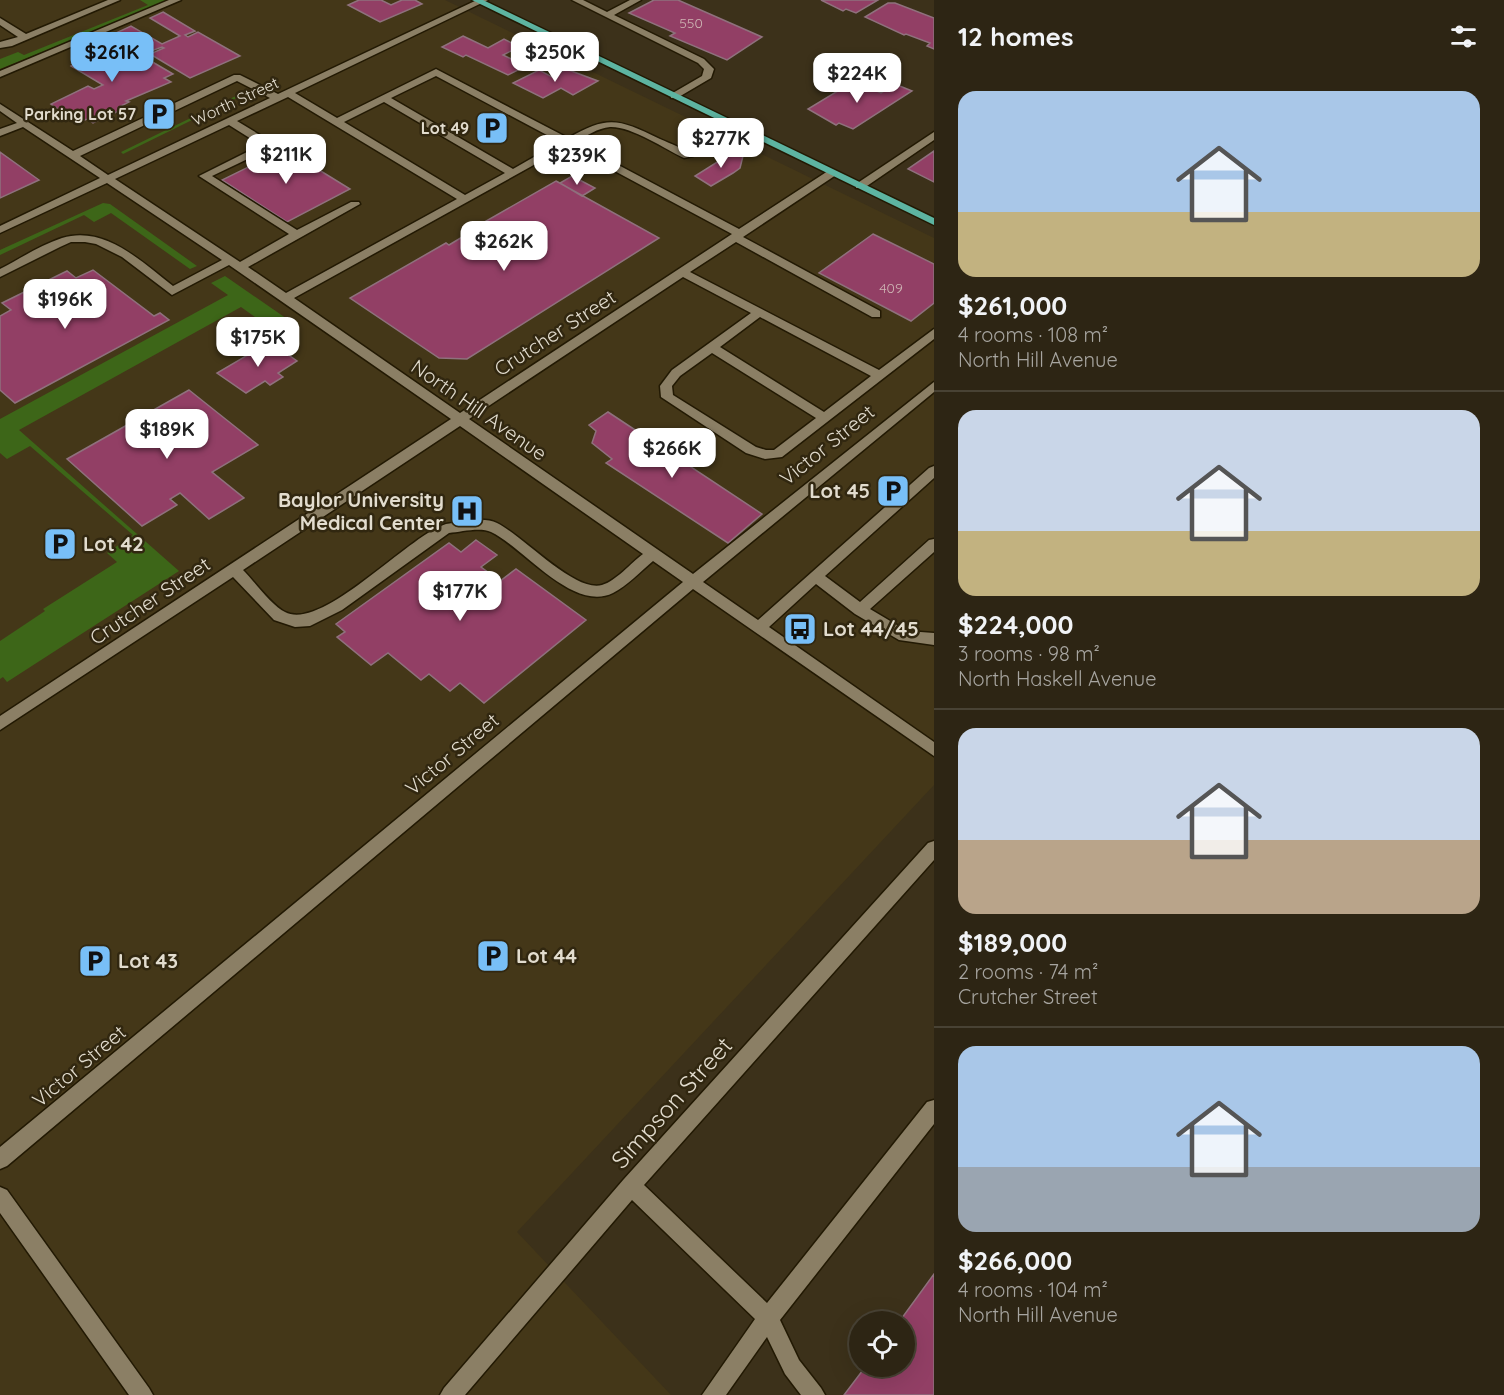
<!DOCTYPE html>
<meta charset="utf-8">
<style>
:root{--surface:#2d2514;--page:#352d1d;--text:#f1f3f6;--muted:#a7a5a0;--line:#484234;--accent:#78bff7}
body{margin:0;font-family:Quicksand,sans-serif;background:var(--page);color:var(--text);height:100vh;display:flex;flex-direction:column;font-size:22px;white-space:nowrap}
*{box-sizing:border-box;margin:0}
p{font-size:20px;color:var(--muted)}
.icon{flex:none;width:33px;height:33px;fill:none;stroke:currentColor;stroke-width:2;stroke-linecap:round;stroke-linejoin:round}
.map{position:relative;flex:1;overflow:hidden}
.details{display:flex;flex-direction:column;background:var(--surface);width:570px}
.details>*{flex:none}
.buttons{position:absolute;left:849px;top:1311px;display:grid;gap:12px}
.buttons a{display:grid;place-items:center;width:66px;height:66px;border-radius:50%;background:var(--surface);box-shadow:0 6px 24px #0002,0 0 0 2px var(--line);font-size:30px}
.price{position:absolute;translate:-50% -51px;padding:0 14px;border-radius:12px;background:#fff;color:#222;font-size:20px;line-height:39px;filter:drop-shadow(0 2px 3px #0008)}
.price::after{content:'';position:absolute;left:50%;top:36px;width:18px;height:14px;margin-left:-9px;background:inherit;clip-path:polygon(0 0,100% 0,50% 100%)}
.price.current{background:var(--accent);color:#111}
ul{padding:0;list-style:none}
li{display:grid;align-content:center;gap:12px;height:318px;padding:0 24px}
li+li{border-top:2px solid var(--line)}
li span{display:grid;place-items:center;height:186px;border-radius:18px;color:#555}
li>.icon{margin-inline-start:auto}
span .icon{width:108px;height:108px;fill:#fffc;stroke-width:1}
li b{font-size:26px}
h2{display:flex;justify-content:space-between;align-items:center;height:72px;padding:0 24px;font-size:26px}
main{display:flex;flex:1;min-height:0}
.map>svg:first-child{display:block}
.built{fill:#443718}
.green{fill:#3d6618}
.building{fill:#923f65;stroke:#8f717d;stroke-width:1.5}
.lines{fill:none;stroke-linecap:round;stroke-linejoin:round}
.minor-casing{stroke:#221903;stroke-width:3}
.major-casing{stroke:#221903;stroke-width:3}
.minor{fill:#8b7f65;fill-rule:evenodd}
.major{fill:#5db4a1;fill-rule:evenodd}
.labels{text-anchor:middle;stroke-width:5;stroke-linejoin:round;paint-order:stroke}
.far-number-label{font-size:14px;fill:#ceb5b4}
.far-street-label{font-size:16px;fill:#e2dcce;stroke:#312710}
.far-poi-label{font-size:16px;font-weight:bold;fill:#e2dcce;stroke:#312710;text-anchor:end}
.street-label{font-size:20px;fill:#e2dcce;stroke:#312710}
.poi-label{font-size:20px;font-weight:bold;fill:#e2dcce;stroke:#312710;text-anchor:start}
.near-street-label{font-size:24px;fill:#e2dcce;stroke:#312710}
</style>
<main>
<div class="map">
<svg width="934" height="1395" viewBox="0 0 934 1395">
<rect width="100%" height="100%" fill="#3c311a"/>
<path class="built" d="M0,0H445L934,238V785L517,1232L671,1395H0Z"/>
<path class="green" d="M140,0H172L0,69V59L18,52L24,55L148,5Z
M244,92L247,93L123,154L121,152Z
M103,203L110,204L197,266L190,269L111,213L94,222L84,215L0,255V250Z
M225,276L293,323V331L283,337L241,307L19,430L179,571L7,682L3,677L0,679V641L45,611L43,609L117,562L107,553L133,535L30,446L7,459L0,453V419L228,295L211,283Z"/>
<path class="building" d="M359,0H381L391,5L402,0H415L422,4L380,22L348,5Z
M654,0H678L762,37L727,60L670,36L675,33L629,13Z
M821,0H878L856,13L846,9L843,11Z
M888,3H895L934,18V49L927,46L930,43L906,34L904,35L865,17Z
M163,12L195,31L185,35L188,37L198,32L240,56L190,78L150,54L164,48L162,47L151,51L118,32L131,26L162,44L180,36L150,18Z
M463,36L488,48L504,39L519,47L503,55L526,66L508,75L466,55L463,57L442,47Z
M120,43L173,74L164,78L171,82L126,101L129,102L119,107L123,109L93,123L87,119L78,123L51,104L88,86L94,89L103,85L71,66L74,64L72,63Z
M566,69L598,81L573,95L561,88L543,98L513,83L539,70L552,77Z
M854,81L881,93L895,84L912,91L853,129L839,123L836,125L808,109Z
M285,149L350,189L287,222L222,180Z
M934,151V182L908,169Z
M0,152L39,180L0,198Z
M733,152L743,156L740,168L733,173L711,186L695,176Z
M572,176L595,188L582,196L560,183Z
M556,181L659,238L467,359L439,358L350,298L446,243L449,245L469,233L467,232Z
M873,234L934,264V303L911,321L819,273Z
M93,270L154,316L160,313L169,320L15,403L0,390V316L11,310L2,303L67,271L76,278Z
M270,342L297,361L278,373L283,377L270,385L265,381L246,393L217,373Z
M189,390L258,445L212,472L244,498L209,519L180,493L170,499L177,505L142,526L67,459Z
M608,412L762,514L728,543L606,463L612,459L592,443L596,431L589,425Z
M476,540L497,555L481,567L500,581L516,569L586,620L484,703L460,683L450,691L429,674L421,680L388,653L371,665L337,637L345,632L336,624L449,543L461,552Z
M934,1274V1395H844L866,1366H904V1322H899Z"/>
<g class="lines">
<g class="minor-casing">
<path id="minor" d="M108,0H120L12,46L0,48V42L18,37L0,25V18L26,34Z
M169,0H181L0,77V71Z
M477,0H488L295,93L337,118L436,69L568,138C609,115 618,119 660,139C671,144 684,148 693,156L684,158C665,149 631,126 610,127C598,128 586,136 575,142L739,229L828,171H836V175L743,237L880,311V317H872L736,242L690,272L879,370L934,329V339L782,457L765,459L746,453L661,397L660,386L672,370L751,313L683,277L469,419L693,574L934,382V392L703,582L758,620L929,468L934,466V478L825,576L860,602L929,540L934,539V552L870,609L907,631L934,633V645L899,640L855,614L816,584L769,627L934,742V756L693,589L7,1166L0,1169V1147L683,582L653,561C641,571 627,586 613,593C573,613 523,547 491,532C480,527 461,532 449,533L342,610L310,626L295,627L274,620L233,577L0,730V716L451,419L229,265L172,295L122,257L96,244L85,242H71L60,247L0,277V269C20,259 40,245 62,238C105,225 142,262 173,286L222,260L107,183L0,233V226L100,178L23,127L0,136V129L17,123L0,111V104L73,151L234,75H240L278,94ZM436,76L560,142L513,169L391,98ZM237,81L270,98L108,175L80,156ZM288,97L457,199L286,293L248,267L360,204L359,202H351L297,230L212,176L273,147V143L237,121ZM384,102L505,173L465,195L344,122ZM229,125L261,145L199,176L289,234L240,262L115,179ZM568,146L732,234L460,413L294,298ZM760,317L871,376L824,412L720,347ZM712,353L816,418L774,450H766L756,447L673,395L672,386L680,376ZM460,426L643,554C631,563 616,581 602,585C575,593 522,535 497,523C484,516 460,522 446,524C409,535 322,632 285,612C272,606 254,581 243,570Z
M572,0H583L607,12L630,0H641L614,15L704,59L714,69L711,78L677,98H671V94L702,76L704,69L698,63Z
M934,132V140L864,188H856V184Z
M934,841V860L644,1185L767,1303L927,1102L934,1100V1124L780,1320L799,1360L821,1388L825,1395H801L785,1374L767,1337L726,1395H702L755,1319L632,1200L465,1395H440L444,1388L624,1179L928,843Z
M0,1187L7,1190L149,1388L153,1395H129L0,1213Z"/>
</g>
<g class="major-casing">
<path id="major" d="M472,0H483L934,218V225Z"/>
</g>
<use href="#minor" class="minor"/>
<use href="#major" class="major"/>
</g>
<defs>
<g id="parking-square" transform="scale(1.725)"><rect x="-9" y="-9" width="18" height="18" rx="4" fill="#78bff7" stroke="#312710"/><path d="M-3.5-5.5H1a3.5 3.5 0 0 1 0 7H-1V5.5H-3.5ZM-1-3.4V-.6H.8a1.4 1.4 0 0 0 0-2.8Z" fill="#111"/></g>
<g id="hospital-square" transform="scale(1.725)"><rect x="-9" y="-9" width="18" height="18" rx="4" fill="#78bff7" stroke="#312710"/><path d="M-5-5h3v3.5h4V-5h3V5h-3V1.5h-4V5h-3Z" fill="#111"/></g>
<g id="bus-square" transform="scale(1.725)"><rect x="-9" y="-9" width="18" height="18" rx="4" fill="#78bff7" stroke="#312710"/><path d="M-5-6H5V4H4V6H2V4H-2V6H-4V4H-5ZM-3.5-4V0h7V-4ZM-3.5 1.2v1.5H-2V1.2ZM2 1.2v1.5H3.5V1.2Z" fill="#111"/></g>
</defs>
<g fill-rule="evenodd">
<use href="#parking-square" x="159" y="114"/>
<use href="#parking-square" x="492" y="128"/>
<use href="#parking-square" x="893" y="491"/>
<use href="#hospital-square" x="467" y="511"/>
<use href="#parking-square" x="60" y="544"/>
<use href="#bus-square" x="800" y="629"/>
<use href="#parking-square" x="493" y="956"/>
<use href="#parking-square" x="95" y="961"/>
</g>
<g class="labels">
<g class="far-number-label">
<text x="691" y="28">550</text>
<text x="891" y="293">409</text>
</g>
<g class="far-street-label">
<text transform="translate(235 101) rotate(-25)" y="6">Worth Street</text>
</g>
<g class="far-poi-label">
<text x="136" y="120">Parking Lot 57</text>
<text x="469" y="134">Lot 49</text>
</g>
<g class="street-label">
<text transform="translate(555 333) rotate(-33)" y="7">Crutcher Street</text>
<text transform="translate(479 410) rotate(35)" y="7">North Hill Avenue</text>
<text transform="translate(827 445) rotate(-39)" y="7">Victor Street</text>
<text transform="translate(150 601) rotate(-34)" y="7">Crutcher Street</text>
<text transform="translate(452 754) rotate(-40)" y="7">Victor Street</text>
<text transform="translate(79 1066) rotate(-40)" y="7">Victor Street</text>
</g>
<g class="poi-label">
<text x="870" y="498" text-anchor="end">Lot 45</text>
<text x="444" y="507" text-anchor="end">Baylor University<tspan x="444" dy="23">Medical Center</tspan></text>
<text x="83" y="551">Lot 42</text>
<text x="823" y="636">Lot 44/45</text>
<text x="516" y="963">Lot 44</text>
<text x="118" y="968">Lot 43</text>
</g>
<g class="near-street-label">
<text transform="translate(672 1103) rotate(-48)" y="8">Simpson Street</text>
</g>
</g>
</svg>
<div class="buttons">
<a><svg class="icon" aria-label="locate" viewBox="0 0 24 24"><circle cx="12" cy="12" r="6"/><path d="M12 2v4M12 18v4M2 12h4M18 12h4"/></svg></a>
</div>
<b class="price current" style="left:112px;top:83px">$261K</b>
<b class="price" style="left:555px;top:83px">$250K</b>
<b class="price" style="left:857px;top:104px">$224K</b>
<b class="price" style="left:721px;top:169px">$277K</b>
<b class="price" style="left:286px;top:185px">$211K</b>
<b class="price" style="left:577px;top:186px">$239K</b>
<b class="price" style="left:504px;top:272px">$262K</b>
<b class="price" style="left:65px;top:330px">$196K</b>
<b class="price" style="left:258px;top:368px">$175K</b>
<b class="price" style="left:167px;top:460px">$189K</b>
<b class="price" style="left:672px;top:479px">$266K</b>
<b class="price" style="left:460px;top:622px">$177K</b>
</div>
<section class="details">
<h2>12 homes<svg class="icon" aria-label="filters" viewBox="0 0 24 24"><path d="M4 7h16M4 17h16"/><circle cx="9" cy="7" r="2"/><circle cx="15" cy="17" r="2"/></svg></h2>
<ul>
<li><span style="background:linear-gradient(#a9c7e8 65%,#c2b280 0)"><svg class="icon" aria-label="home" viewBox="0 0 24 24"><path d="M3 11l9-7 9 7M6 9v11h12V9"/></svg></span><div><b>$261,000</b><p>4 rooms · 108 m²</p><p>North Hill Avenue</p></div></li>
<li><span style="background:linear-gradient(#c9d6e8 65%,#c2b280 0)"><svg class="icon" aria-label="home" viewBox="0 0 24 24"><path d="M3 11l9-7 9 7M6 9v11h12V9"/></svg></span><div><b>$224,000</b><p>3 rooms · 98 m²</p><p>North Haskell Avenue</p></div></li>
<li><span style="background:linear-gradient(#c9d6e8 60%,#b9a48a 0)"><svg class="icon" aria-label="home" viewBox="0 0 24 24"><path d="M3 11l9-7 9 7M6 9v11h12V9"/></svg></span><div><b>$189,000</b><p>2 rooms · 74 m²</p><p>Crutcher Street</p></div></li>
<li><span style="background:linear-gradient(#a9c7e8 65%,#9aa5b1 0)"><svg class="icon" aria-label="home" viewBox="0 0 24 24"><path d="M3 11l9-7 9 7M6 9v11h12V9"/></svg></span><div><b>$266,000</b><p>4 rooms · 104 m²</p><p>North Hill Avenue</p></div></li>
</ul>
</section>
</main>
